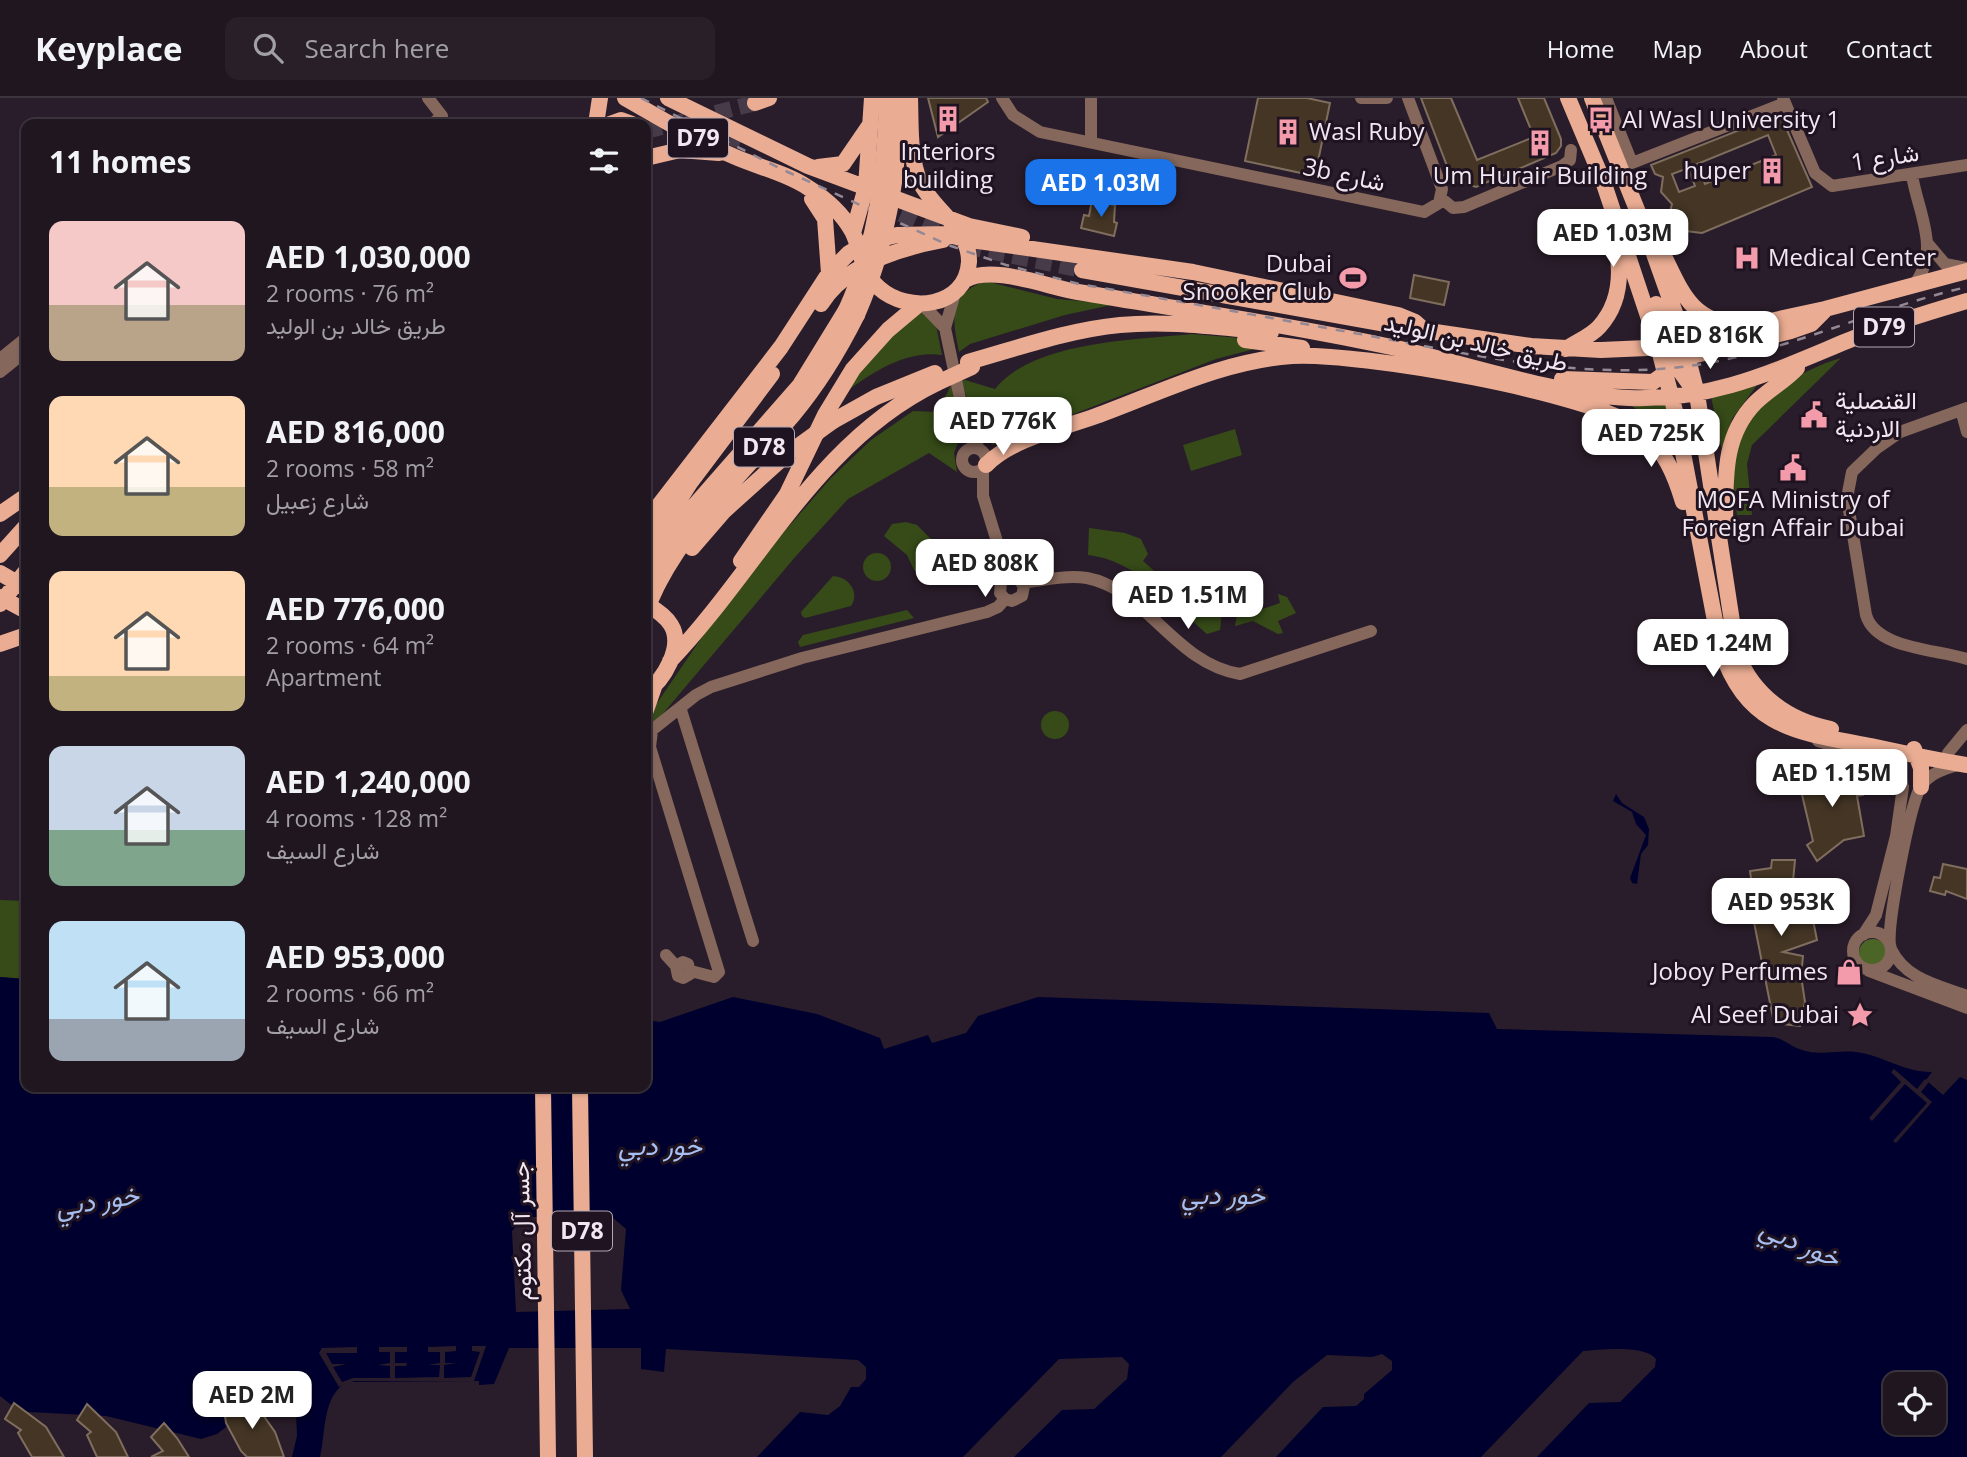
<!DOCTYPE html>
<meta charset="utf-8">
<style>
:root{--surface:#201620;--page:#281f29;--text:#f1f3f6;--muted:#a29fa5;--line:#3d353e;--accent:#1a73e8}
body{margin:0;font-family:"Open Sans",Vazirmatn,sans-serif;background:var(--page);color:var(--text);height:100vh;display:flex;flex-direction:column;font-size:26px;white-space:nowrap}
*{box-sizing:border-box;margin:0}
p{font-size:23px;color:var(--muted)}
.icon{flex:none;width:38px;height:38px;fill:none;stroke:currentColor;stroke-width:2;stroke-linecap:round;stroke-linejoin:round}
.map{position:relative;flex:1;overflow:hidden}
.panel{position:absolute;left:21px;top:21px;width:630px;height:973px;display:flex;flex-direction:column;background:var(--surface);border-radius:14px;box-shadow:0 2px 5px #0004,0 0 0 2px var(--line)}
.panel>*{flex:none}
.controls{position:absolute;left:1883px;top:1274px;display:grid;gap:14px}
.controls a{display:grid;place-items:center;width:63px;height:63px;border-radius:14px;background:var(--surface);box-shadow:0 2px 5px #0004,0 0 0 2px var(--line);font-size:35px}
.price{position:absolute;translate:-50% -60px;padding:0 16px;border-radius:14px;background:#fff;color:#222;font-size:23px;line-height:46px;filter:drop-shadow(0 2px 4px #0008)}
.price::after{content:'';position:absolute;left:50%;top:42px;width:21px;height:16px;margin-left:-10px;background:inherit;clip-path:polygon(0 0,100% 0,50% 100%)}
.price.active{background:var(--accent);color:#fff}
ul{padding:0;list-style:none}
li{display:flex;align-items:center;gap:21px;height:175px;padding:0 28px}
li span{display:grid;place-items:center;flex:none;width:196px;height:140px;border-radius:14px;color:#555}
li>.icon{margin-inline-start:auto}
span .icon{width:84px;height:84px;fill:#fffc;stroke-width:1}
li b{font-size:30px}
h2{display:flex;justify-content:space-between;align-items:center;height:84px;padding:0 28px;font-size:30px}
header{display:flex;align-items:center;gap:42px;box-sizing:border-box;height:98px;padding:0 35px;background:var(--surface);border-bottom:2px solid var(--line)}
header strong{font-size:33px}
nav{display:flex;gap:38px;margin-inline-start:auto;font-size:24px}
.search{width:490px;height:63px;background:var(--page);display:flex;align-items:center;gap:18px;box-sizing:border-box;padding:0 24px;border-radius:14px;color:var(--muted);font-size:26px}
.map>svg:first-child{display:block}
.green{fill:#364b18}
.forest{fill:#4a6526}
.water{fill:#00002f;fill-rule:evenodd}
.pier{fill:#2a1d2b}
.building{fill:#443525;stroke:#7f6e5e;stroke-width:2;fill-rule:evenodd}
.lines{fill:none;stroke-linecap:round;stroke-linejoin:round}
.major-tunnel{stroke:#483b49;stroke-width:16;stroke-dasharray:16 8;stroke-linecap:butt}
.minor{stroke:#85675b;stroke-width:12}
.major{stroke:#eaad93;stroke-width:16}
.rail{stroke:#938894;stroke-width:2.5;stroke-dasharray:9 9;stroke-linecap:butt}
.major-bridge{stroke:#eaad93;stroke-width:16}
.labels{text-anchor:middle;stroke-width:6;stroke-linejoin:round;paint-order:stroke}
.shield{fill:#201321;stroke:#b2a7b3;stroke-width:2}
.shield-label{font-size:23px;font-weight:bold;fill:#f0e7f1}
.poi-label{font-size:24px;fill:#f0e7f1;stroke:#201321;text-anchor:start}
.street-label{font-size:24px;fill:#f0e7f1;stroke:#201321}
.water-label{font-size:26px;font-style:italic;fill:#a7bff0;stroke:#201321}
</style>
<header>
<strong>Keyplace</strong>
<div class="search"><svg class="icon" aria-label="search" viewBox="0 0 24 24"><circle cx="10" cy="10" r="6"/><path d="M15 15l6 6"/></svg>Search here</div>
<nav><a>Home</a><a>Map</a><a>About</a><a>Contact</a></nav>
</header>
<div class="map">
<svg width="1967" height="1359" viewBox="0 0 1967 1359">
<rect width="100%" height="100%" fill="#2a1d2b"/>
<path class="green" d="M985,183L1057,201L1116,206L1065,217L970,246L959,254C952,221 948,197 985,183Z
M922,211L935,222L942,257C903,252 869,277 839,299L870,254Z
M1192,236L1252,241L1266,248L1216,261L993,347L978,330L961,283L965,282L995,291C1034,243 1134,242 1192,236Z
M1841,260L1752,347L1747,366L1752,417H1737C1734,396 1731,374 1735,352C1746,306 1798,272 1841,260Z
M951,287L961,337L954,355L957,374L929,355L848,401L796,458L649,632L646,630L655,608L713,523L765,456L830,381L871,342L913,313L938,314Z
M1757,287L1732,321L1722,353L1711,298Z
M1629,306L1667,307L1677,351L1663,330Z
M1235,331L1242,357L1191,373L1183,347Z
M906,424L917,427L931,441L928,471L921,475L914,472L907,457L884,438L892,426Z
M1089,430L1125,435L1141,441L1148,456L1143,463L1186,501L1194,493H1204C1221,506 1223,511 1220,532L1207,536C1172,506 1136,462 1088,457Z
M863 469a14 14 0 1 1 28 0a14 14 0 1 1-28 0Z
M833,478C849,479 860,494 851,508L805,520L802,518L801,514Z
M1278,496L1287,499L1296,515L1278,523L1283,535L1278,536L1253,523L1235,528L1238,511H1243L1245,517L1280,505Z
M907,512L914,520L800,549L798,544L803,537Z
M1041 627a14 14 0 1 1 28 0a14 14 0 1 1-28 0Z
M0,802L26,803V881L0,879Z"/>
<path class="forest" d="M1859 855a14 14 0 1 1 28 0a14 14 0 1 1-28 0Z"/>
<path class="water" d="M1616,696L1622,705L1644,719L1649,731L1648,747L1641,756L1637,786L1632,785L1630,780L1646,737L1636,726L1632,714L1613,703Z
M0,879L26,881V989H646V922L660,924L733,899L817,916L880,940L884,951L928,937L932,945L966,935L978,918L1038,899L1489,915L1497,931L1772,939C1783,940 1791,949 1802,952C1820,958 1838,952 1856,954C1883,957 1902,974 1932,974L1926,982L1943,997L1960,979L1967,982V1359H1537L1589,1305L1620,1304L1655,1269L1656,1261C1646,1247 1602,1251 1583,1253L1481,1359H1276L1323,1309L1356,1308L1364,1301V1296L1392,1272V1263L1382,1256L1372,1259L1327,1257L1293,1284L1221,1359H1014L1062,1312L1094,1311L1127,1281L1129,1266L1122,1259L1059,1261L963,1359H757L800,1314L828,1317L840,1308L851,1289H859L866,1281V1269L858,1262L666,1251L664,1274L641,1271V1250H509L494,1286L479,1287V1283L347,1284C322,1298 326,1334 320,1359H292L297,1338L296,1313L286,1296L269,1287H256L245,1294L230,1326L217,1336L201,1341L106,1318L29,1314L18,1312L0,1298ZM525,1119H612L626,1131L621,1192L630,1211L516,1214L512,1133ZM1895,1286H1934V1325H1895Z"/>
<path class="pier" d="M1894,971L1917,991L1925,981L1929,984L1921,994L1932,1004L1896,1045L1893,1043L1927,1005L1905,986L1872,1023L1869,1020L1901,984L1891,974Z
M456,1248V1253L445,1254V1265H456L444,1267V1280L471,1279L480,1254L472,1253V1248H486L474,1283H354L339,1289L319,1255L322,1250L357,1249V1255H326L332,1266H346L333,1269L342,1284L353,1280H390V1268L378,1267L390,1265V1254H379V1249H407V1254H395V1265H407L406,1268H395V1280L439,1279L440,1267H428L440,1265V1254H428V1249Z"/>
<path class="building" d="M928,0H986L988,4L938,39Z
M1258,0H1307L1330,5L1315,78L1245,63Z
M1421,0H1451L1477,62L1534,39L1518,0H1544L1561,41V48L1556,55L1476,89L1452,81Z
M1780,16L1812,89L1702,135L1677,132L1670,114L1672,106L1661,94L1663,79L1655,76L1651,67ZM1768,37L1776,57L1705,86L1697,66ZM1688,70L1695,88L1679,94L1672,76Z
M1092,102L1115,107L1114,124L1117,125L1114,138L1081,130L1084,117L1089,118Z
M1414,177L1449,184L1444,207L1410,200Z
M1859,669L1863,697L1857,698L1864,738L1844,742L1817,763L1807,747L1813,743L1798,680Z
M1772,762H1795L1791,805L1809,802L1817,842L1783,854L1803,858L1801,878L1805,904L1800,928L1783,926V923L1774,925L1748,794H1753L1750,773L1771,770Z
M1943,766L1967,771V801L1946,793L1945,797L1930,793L1934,779L1940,780Z
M227,1301L238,1305L239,1301L263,1317L275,1334L284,1359H247L241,1353L226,1325L224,1312H228Z
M14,1305L46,1329L64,1359H32L18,1335L21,1332L5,1321Z
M87,1306L116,1334L128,1359H97L87,1337L91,1334L77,1322Z
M164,1325L177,1340L189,1359H151L163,1353L151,1339Z"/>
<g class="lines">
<path class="major-tunnel" d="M684,22L741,43
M646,33L755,5
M879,106L979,151L1082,172"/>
<path class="minor" d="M428,0L442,18L432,26
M1002,0L1013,17L1040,34L1424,114L1439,105L1442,91L1408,0
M1091,0V43
M1361,0H1387
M1606,0L1632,65L1785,5
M1783,0L1815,75L1832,88L1967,67
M1912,77C1918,115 1942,153 1913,188
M1441,100L1453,110L1464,109L1562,68L1570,62L1571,52
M1928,146L1945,166L1967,170
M955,195L945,230L966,329L980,352
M922,206L945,230
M0,261L26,240
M0,274L26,253
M1967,310L1900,334L1877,350L1852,374L1847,400L1866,517C1876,551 1936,551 1967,561
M1961,312L1967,334
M962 362a12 12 0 1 1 24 0a12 12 0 1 1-24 0Z
M983,371V398L1003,463
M1003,463L1024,488L1022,498L1012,503L1005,501L1000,495Z
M1023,485C1044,482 1066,477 1087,480C1146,491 1175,566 1240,576L1371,533
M681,612L753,843
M1818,643L1886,663L1899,676L1903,689L1896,738L1876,817L1863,837
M1948,655L1967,632
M1853 853a19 19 0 1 1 38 0a19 19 0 1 1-38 0Z
M1890,847C1887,825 1910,706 1921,688C1930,675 1944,671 1958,667
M1891,851C1906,882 1938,887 1967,898
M666,857L676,868L678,878L683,880L690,876L688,866L683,864L676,868
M691,873L714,879L719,874L650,649L652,632L696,597L711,589L802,560L987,514L998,509L1005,501
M1869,873L1967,910"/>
<path class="major" d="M625,0C660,20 696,42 733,58C757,69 784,74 807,89C823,99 842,115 852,133C862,153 861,174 879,190C908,216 966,210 969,164C970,131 933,112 920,84C909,59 911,27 910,0
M668,0L808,68L969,128L1022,139
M1568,0L1603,83L1658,248L1675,313L1720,549C1747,631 1797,634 1871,648C1903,655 1935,662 1967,667
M1592,0L1648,139L1679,226L1697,296L1737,556C1753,597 1788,623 1831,631
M755,5L769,0
M596,26L600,0
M610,26L621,22L632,26
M646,60L680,52L719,55
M818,69L843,66L869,28
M812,101L825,121L829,175
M853,135L866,89L872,0
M1664,158C1683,197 1692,223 1740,228
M1082,172L1386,226
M965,182C992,166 1047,189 1078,194C1184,212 1290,227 1396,250C1467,266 1558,297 1629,300C1712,303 1772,274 1847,243C1886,227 1926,215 1967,203
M821,206C845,167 900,150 943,142
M1656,206L1678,270L1691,288
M1415,231L1531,248L1601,252L1647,250L1825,211L1967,173
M1245,242L1302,250
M1566,251C1576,244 1591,238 1599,229C1620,206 1622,176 1616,147
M968,264C1018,250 1068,232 1120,227C1170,222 1221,230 1271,234
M1681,267L1688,259L1791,233L1811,226L1824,213
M1562,281L1653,284L1671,271
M833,323L876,299L935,275
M986,367C1013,340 1060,331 1096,318C1159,295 1225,262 1292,258C1357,254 1593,294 1641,332C1664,351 1675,377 1683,404
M0,416L26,398
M646,424L781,249L829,175L849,155L867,144L897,137L948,136L964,141L1193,174L1398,217L1415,224L1425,233
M1725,430C1726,385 1721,340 1755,305C1768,292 1785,283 1797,270
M692,450L724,413L786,357
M646,454L690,385L772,276
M0,457L26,428
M741,463L787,396L825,317L853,271L888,232L919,206
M0,475L24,489
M646,477L688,415L800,287L846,212
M658,486C692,421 746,372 793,317C819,286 839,253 857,217
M0,499L26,513
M0,506L26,473
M646,506C655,511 665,517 671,527C684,548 664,582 646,594
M0,546L26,537
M670,563C759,470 817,343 937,285
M646,612L654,589
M1914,651L1921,670V689
M543,989L548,1359
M580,989L585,1359"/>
<path class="rail" d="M641,0L779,70L948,147L1006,167L1079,186C1178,203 1277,221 1376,239C1484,259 1598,285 1708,265C1797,249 1879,209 1967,189"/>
<path class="major-bridge" d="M846,212C877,144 885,74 887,0
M857,217C888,146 899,77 900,0
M937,285L972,269
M786,357L833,323
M646,512L658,486"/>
</g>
<defs>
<g id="building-bare" transform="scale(2.1)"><path d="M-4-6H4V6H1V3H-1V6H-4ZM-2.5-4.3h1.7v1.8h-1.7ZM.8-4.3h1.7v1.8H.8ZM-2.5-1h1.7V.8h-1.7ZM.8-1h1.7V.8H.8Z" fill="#f39aab" stroke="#201321" stroke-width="2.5" paint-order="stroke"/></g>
<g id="bus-bare" transform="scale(2.1)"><path d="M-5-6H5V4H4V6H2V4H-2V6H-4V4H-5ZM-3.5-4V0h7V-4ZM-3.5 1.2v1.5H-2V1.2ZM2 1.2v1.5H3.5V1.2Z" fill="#f39aab" stroke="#201321" stroke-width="2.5" paint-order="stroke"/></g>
<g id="hospital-bare" transform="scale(2.1)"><path d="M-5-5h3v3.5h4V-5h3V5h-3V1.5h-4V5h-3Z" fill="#f39aab" stroke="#201321" stroke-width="2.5" paint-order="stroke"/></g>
<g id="stadium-bare" transform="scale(2.1)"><path d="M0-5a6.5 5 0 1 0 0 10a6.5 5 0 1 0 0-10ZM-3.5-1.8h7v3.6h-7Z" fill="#f39aab" stroke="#201321" stroke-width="2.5" paint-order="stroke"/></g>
<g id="civic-bare" transform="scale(2.1)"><path d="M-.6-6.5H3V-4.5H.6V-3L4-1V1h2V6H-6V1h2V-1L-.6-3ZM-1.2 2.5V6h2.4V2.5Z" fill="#f39aab" stroke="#201321" stroke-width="2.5" paint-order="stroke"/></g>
<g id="shop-bare" transform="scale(2.1)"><path d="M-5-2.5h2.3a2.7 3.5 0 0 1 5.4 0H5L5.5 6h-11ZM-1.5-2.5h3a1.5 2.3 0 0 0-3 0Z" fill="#f39aab" stroke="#201321" stroke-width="2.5" paint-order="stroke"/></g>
<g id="sight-bare" transform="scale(2.1)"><path d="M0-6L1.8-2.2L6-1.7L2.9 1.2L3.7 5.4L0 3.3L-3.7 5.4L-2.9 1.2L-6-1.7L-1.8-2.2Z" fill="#f39aab" stroke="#201321" stroke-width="2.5" paint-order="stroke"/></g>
</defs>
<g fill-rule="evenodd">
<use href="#building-bare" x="948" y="21"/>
<use href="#bus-bare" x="1601" y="22"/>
<use href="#building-bare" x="1288" y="34"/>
<use href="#building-bare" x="1540" y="45"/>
<use href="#building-bare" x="1772" y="73"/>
<use href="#hospital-bare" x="1747" y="160"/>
<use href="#stadium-bare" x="1353" y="180"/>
<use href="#civic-bare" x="1814" y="317"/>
<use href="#civic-bare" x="1793" y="370"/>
<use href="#shop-bare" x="1849" y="874"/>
<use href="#sight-bare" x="1860" y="917"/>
</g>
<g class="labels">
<g class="shield">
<rect x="668" y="20.5" width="60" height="39" rx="5"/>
<rect x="1854" y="209.5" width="60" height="39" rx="5"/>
<rect x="734" y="329.5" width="60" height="39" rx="5"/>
<rect x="552" y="1113.5" width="60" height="39" rx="5"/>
</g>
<g class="shield-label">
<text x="698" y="48">D79</text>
<text x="1884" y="237">D79</text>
<text x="764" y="357">D78</text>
<text x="582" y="1141">D78</text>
</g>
<g class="poi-label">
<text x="1622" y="30">Al Wasl University 1</text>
<text x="1309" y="42">Wasl Ruby</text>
<text x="948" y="62" text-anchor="middle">Interiors<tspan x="948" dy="28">building</tspan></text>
<text x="1751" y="81" text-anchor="end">huper</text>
<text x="1540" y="86" text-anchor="middle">Um Hurair Building</text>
<text x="1768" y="168">Medical Center</text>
<text x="1332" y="174" text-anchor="end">Dubai<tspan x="1332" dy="28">Snooker Club</tspan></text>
<text x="1835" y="311">القنصلية<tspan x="1835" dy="28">الاردنية</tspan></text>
<text x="1793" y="410" text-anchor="middle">MOFA Ministry of<tspan x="1793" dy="28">Foreign Affair Dubai</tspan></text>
<text x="1828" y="882" text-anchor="end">Joboy Perfumes</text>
<text x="1839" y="925" text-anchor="end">Al Seef Dubai</text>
</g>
<g class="street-label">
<text transform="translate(1885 60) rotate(-9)" y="8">شارع 1</text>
<text transform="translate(1344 77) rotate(12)" y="8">3b شارع</text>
<text transform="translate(1476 245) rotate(13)" y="8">طريق خالد بن الوليد</text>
<text transform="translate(522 1133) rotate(-91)" y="8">جسر آل مكتوم</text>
</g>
<g class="water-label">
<text x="660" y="1057">خور دبي</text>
<text x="1223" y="1106">خور دبي</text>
<text transform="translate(97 1103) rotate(-9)" y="9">خور دبي</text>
<text transform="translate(1800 1145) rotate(23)" y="9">خور دبي</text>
</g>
</g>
</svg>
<div class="controls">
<a><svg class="icon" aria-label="locate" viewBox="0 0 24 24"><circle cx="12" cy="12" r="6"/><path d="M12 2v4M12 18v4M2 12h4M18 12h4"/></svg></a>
</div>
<b class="price active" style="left:1101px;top:121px">AED 1.03M</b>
<b class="price" style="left:1613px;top:171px">AED 1.03M</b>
<b class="price" style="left:1710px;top:273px">AED 816K</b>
<b class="price" style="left:1003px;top:359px">AED 776K</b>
<b class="price" style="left:1651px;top:371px">AED 725K</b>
<b class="price" style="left:985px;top:501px">AED 808K</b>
<b class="price" style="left:1188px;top:533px">AED 1.51M</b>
<b class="price" style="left:1713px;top:581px">AED 1.24M</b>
<b class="price" style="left:1832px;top:711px">AED 1.15M</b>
<b class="price" style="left:1781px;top:840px">AED 953K</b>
<b class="price" style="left:252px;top:1333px">AED 2M</b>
<section class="panel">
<h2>11 homes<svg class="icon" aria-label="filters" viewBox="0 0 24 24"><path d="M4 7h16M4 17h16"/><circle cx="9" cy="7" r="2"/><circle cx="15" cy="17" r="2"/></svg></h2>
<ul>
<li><span style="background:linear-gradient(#f6c9c9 60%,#b9a48a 0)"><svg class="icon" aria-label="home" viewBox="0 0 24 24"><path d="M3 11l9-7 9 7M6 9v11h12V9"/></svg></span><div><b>AED 1,030,000</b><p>2 rooms · 76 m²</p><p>طريق خالد بن الوليد</p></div></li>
<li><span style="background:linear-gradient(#ffd9b3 65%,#c2b280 0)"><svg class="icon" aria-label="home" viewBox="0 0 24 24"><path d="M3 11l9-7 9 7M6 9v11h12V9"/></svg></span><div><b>AED 816,000</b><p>2 rooms · 58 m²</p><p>شارع زعبيل</p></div></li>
<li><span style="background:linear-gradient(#ffd9b3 75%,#c2b280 0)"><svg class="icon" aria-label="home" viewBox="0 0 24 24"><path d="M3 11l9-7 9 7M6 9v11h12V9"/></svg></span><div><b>AED 776,000</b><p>2 rooms · 64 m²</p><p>Apartment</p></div></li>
<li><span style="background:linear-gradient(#c9d6e8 60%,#7fa58c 0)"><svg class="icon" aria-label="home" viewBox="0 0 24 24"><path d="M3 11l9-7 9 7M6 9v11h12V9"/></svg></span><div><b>AED 1,240,000</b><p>4 rooms · 128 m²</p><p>شارع السيف</p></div></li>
<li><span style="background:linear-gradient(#bfe0f5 70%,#9aa5b1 0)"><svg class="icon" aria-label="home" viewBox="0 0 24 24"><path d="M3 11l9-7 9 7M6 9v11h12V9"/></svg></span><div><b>AED 953,000</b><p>2 rooms · 66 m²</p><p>شارع السيف</p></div></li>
</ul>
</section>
</div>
